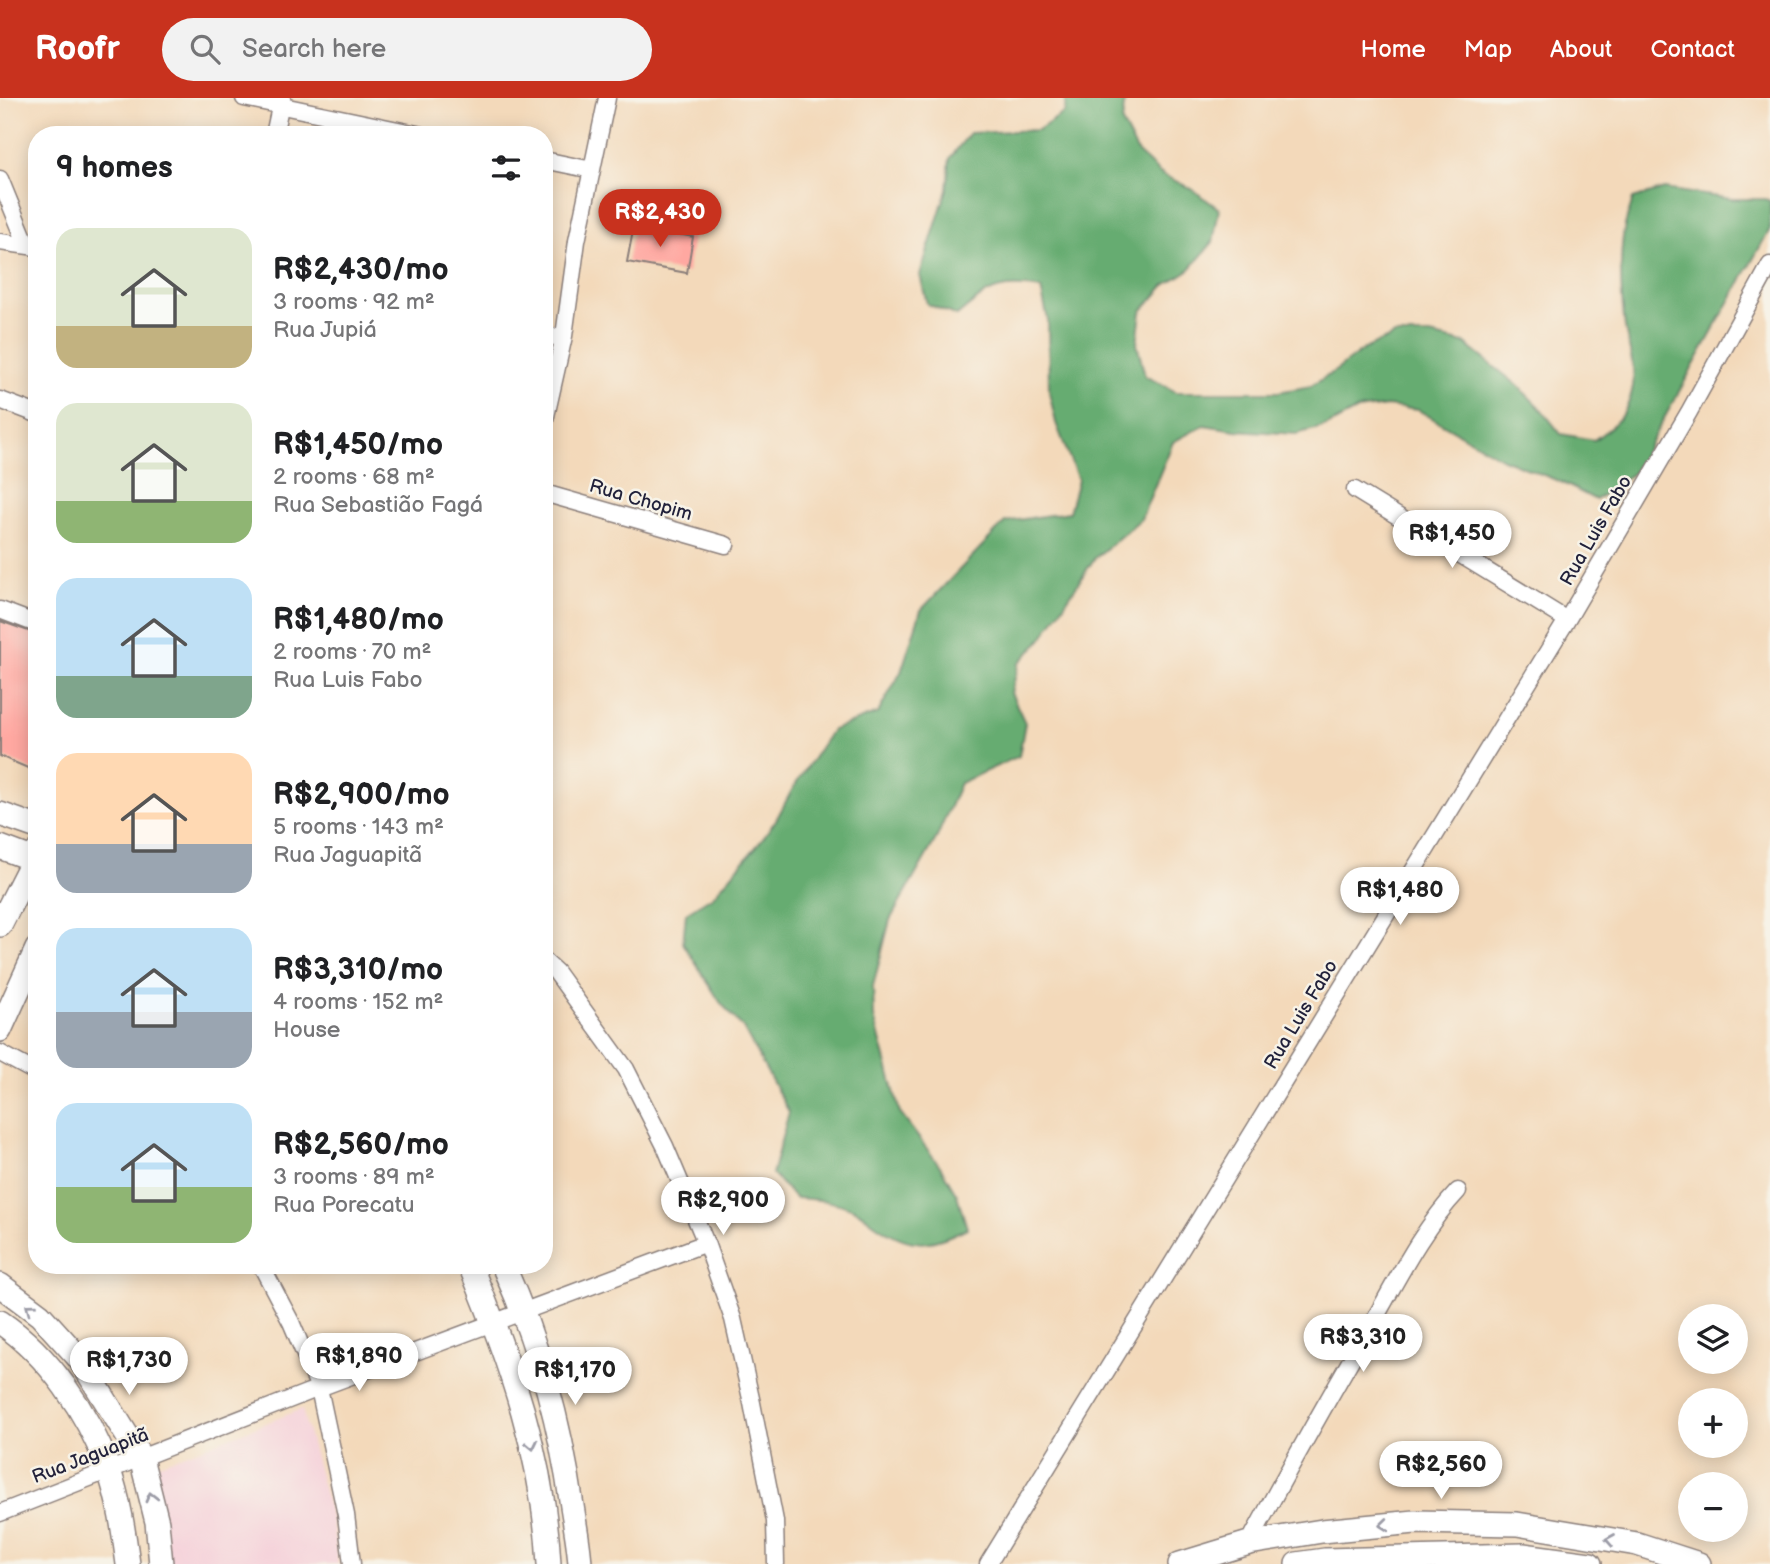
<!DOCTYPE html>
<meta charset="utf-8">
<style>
:root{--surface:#fff;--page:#f2f2f2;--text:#202124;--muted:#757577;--accent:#c8321e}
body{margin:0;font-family:"Balsamiq Sans",sans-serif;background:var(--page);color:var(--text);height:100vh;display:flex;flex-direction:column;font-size:26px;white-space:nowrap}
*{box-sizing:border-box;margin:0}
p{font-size:23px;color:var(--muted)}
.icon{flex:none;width:38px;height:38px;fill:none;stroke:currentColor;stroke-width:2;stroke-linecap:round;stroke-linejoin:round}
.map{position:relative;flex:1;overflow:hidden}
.details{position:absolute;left:28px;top:28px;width:525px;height:1148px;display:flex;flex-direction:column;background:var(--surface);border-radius:28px;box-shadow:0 4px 18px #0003}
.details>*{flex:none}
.fabs{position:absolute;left:1678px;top:1206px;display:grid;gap:14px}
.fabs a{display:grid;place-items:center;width:70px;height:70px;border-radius:50%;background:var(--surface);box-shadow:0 4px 18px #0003;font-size:35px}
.price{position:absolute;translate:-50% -60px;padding:0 16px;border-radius:24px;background:#fff;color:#222;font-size:23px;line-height:46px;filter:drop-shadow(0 2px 4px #0008)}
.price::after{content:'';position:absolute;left:50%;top:42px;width:21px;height:16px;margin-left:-10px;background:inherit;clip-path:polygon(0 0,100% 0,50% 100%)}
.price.current{background:var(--accent);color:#fff}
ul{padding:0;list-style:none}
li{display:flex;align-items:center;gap:21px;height:175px;padding:0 28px}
li span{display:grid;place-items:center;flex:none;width:196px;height:140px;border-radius:21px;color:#555}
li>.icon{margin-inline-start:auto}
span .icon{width:84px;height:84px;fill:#fffc;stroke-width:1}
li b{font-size:30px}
h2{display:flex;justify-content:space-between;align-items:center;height:84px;padding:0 28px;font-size:30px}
header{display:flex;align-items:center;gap:42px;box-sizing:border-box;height:98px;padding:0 35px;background:var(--accent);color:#fff}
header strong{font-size:33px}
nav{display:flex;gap:38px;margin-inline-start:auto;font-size:24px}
.search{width:490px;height:63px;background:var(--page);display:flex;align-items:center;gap:18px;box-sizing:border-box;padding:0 24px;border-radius:38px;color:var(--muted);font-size:26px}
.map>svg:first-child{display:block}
.built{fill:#f5cfd9}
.forest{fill:#66ac71;stroke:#446756;stroke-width:2}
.building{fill:#ffa8a1}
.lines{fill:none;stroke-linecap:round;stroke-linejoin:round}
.street-casing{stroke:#8a7e7a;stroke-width:19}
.secondary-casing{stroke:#8a7e7a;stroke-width:26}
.street{stroke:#fff;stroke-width:16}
.secondary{stroke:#fff;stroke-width:23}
.oneway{stroke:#9c9ca7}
.labels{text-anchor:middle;stroke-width:5;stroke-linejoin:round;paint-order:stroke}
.street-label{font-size:19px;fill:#22223b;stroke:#f7f3e8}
</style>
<header>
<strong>Roofr</strong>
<div class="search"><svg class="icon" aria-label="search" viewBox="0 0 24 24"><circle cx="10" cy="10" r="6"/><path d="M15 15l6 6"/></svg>Search here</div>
<nav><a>Home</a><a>Map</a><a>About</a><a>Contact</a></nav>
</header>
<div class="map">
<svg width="1770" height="1466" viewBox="0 0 1770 1466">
<rect width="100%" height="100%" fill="#f7f3e8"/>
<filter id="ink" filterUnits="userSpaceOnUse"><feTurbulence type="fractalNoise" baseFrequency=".0143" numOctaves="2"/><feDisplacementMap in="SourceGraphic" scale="14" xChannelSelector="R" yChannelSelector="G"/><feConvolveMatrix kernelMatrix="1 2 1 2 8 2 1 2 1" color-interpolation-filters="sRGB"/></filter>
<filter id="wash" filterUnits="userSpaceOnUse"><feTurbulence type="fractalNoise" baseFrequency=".00686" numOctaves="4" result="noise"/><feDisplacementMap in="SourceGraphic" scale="28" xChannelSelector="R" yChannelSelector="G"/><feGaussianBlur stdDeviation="1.57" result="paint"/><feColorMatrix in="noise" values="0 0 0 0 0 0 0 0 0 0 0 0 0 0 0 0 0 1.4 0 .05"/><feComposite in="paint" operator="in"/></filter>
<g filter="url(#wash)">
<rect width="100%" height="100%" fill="#f3d9ba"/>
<path class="built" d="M302,1311L332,1423L338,1466H170L152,1369Z"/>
<path class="forest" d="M1066,0H1125L1122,25L1138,55L1161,76L1192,91L1219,111L1213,144L1190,171L1164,188L1141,214L1137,246L1145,278L1176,294H1278L1311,288L1338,271L1364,251L1395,237H1430L1464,245L1516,286L1541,311L1561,336L1594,342C1613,328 1627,318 1632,293C1637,271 1628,250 1625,229C1621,198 1619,162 1624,132C1626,121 1630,111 1633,101L1664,91L1732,101H1766L1770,103V131L1634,374L1596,402L1561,384L1503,361L1418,312L1387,308L1357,312L1327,328L1296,336L1235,332L1204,327L1173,344L1141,421L1094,461L1041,542L1019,565L1011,595L1025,625L1019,658L960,685L937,739L890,822L873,888L874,919L900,1015L940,1068L957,1097L967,1130C933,1147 915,1152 881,1130C872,1125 864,1116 854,1111C834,1103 816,1101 795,1100L772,1076L789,1014L743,930L720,904L683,845L686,815L713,798L756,749L776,722L792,692L832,632L878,615L901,574L921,512L1005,424L1069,414L1078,382L1056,325L1049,294L1048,222L1041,191C998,184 989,191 957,218L927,206L920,177L947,91L950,60L970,35L1038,32L1065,14Z"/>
<g id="blocks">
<path class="building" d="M634,127L693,139L687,175L627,164Z
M0,523L37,536V674L0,658Z"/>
</g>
</g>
<g filter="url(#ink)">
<use href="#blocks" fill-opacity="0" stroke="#8a7e7a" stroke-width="2"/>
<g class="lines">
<g class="street-casing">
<path id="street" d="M244,0L422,37
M274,37L282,0
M544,62L592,72
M0,81L27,147
M0,144L36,149
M544,239L564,238
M0,302L37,316
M544,327L564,238L577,143L607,0
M1355,392L1567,522
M544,395L726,447
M0,512L37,526
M544,863L556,874L626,971L665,1048L706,1145L733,1221L752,1305L775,1423L776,1466
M0,955L37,975
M261,1167L291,1224L319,1290L346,1417L352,1466
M0,1415L319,1290L706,1145
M1249,1445C1289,1370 1331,1296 1374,1222C1399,1178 1423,1130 1458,1093
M988,1466L1567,522L1689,314L1770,167"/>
</g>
<g class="secondary-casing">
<path id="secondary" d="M0,716L37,729
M0,749L37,763
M0,827L37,754
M0,932L37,851
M470,1167C510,1263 544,1361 549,1466
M503,1167C538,1244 560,1324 572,1408C575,1427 579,1447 580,1466
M0,1187L40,1217L79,1260L141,1360L157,1424L161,1466
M0,1224C49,1257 88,1315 108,1370C119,1400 124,1435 128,1466
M1180,1466L1249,1445L1322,1433L1415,1424L1517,1426L1637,1446L1699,1466
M1297,1466L1325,1462L1523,1457L1590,1466"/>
</g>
<use href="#street" class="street"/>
<use href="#secondary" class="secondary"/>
</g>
<defs><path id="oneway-chevron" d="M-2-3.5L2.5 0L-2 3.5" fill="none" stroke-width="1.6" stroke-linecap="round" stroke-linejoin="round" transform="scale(1.75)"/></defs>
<g class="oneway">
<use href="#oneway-chevron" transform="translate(30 1210) rotate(-143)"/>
<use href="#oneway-chevron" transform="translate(532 1347) rotate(78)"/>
<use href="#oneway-chevron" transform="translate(151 1399) rotate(-104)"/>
<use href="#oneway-chevron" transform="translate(1384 1427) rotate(174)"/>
<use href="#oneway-chevron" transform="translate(1610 1442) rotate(-170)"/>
</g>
</g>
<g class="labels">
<g class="street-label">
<text transform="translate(641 401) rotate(16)" y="7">Rua Chopim</text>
<text transform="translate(1595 432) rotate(-60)" y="7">Rua Luis Fabo</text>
<text transform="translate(1300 916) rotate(-59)" y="7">Rua Luis Fabo</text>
<text transform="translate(90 1357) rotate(-21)" y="7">Rua Jaguapitã</text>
</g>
</g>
</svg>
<div class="fabs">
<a><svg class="icon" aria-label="layers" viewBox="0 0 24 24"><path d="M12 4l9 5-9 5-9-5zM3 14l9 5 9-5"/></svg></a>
<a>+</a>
<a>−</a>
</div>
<b class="price current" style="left:660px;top:151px">R$2,430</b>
<b class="price" style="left:1452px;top:472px">R$1,450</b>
<b class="price" style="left:1400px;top:829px">R$1,480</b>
<b class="price" style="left:723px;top:1139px">R$2,900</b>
<b class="price" style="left:1363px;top:1276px">R$3,310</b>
<b class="price" style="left:359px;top:1295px">R$1,890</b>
<b class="price" style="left:129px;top:1299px">R$1,730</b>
<b class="price" style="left:575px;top:1309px">R$1,170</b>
<b class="price" style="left:1441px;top:1403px">R$2,560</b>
<section class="details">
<h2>9 homes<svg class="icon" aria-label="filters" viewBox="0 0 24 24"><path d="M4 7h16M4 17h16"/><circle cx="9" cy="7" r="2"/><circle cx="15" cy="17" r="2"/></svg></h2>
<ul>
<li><span style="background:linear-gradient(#dfe7d0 70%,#c2b280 0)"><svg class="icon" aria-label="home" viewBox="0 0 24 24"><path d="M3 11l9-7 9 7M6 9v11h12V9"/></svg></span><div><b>R$2,430/mo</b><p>3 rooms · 92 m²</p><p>Rua Jupiá</p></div></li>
<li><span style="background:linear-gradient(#dfe7d0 70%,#8fb573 0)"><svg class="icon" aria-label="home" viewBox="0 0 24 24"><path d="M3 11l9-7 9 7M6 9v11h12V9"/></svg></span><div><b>R$1,450/mo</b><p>2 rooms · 68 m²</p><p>Rua Sebastião Fagá</p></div></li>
<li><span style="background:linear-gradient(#bfe0f5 70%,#7fa58c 0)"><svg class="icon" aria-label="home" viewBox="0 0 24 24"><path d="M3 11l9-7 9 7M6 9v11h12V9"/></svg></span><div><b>R$1,480/mo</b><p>2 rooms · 70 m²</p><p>Rua Luis Fabo</p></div></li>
<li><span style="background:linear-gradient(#ffd9b3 65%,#9aa5b1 0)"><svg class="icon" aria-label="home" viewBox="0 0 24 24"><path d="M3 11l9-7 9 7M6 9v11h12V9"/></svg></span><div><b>R$2,900/mo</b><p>5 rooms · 143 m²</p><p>Rua Jaguapitã</p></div></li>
<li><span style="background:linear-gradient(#bfe0f5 60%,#9aa5b1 0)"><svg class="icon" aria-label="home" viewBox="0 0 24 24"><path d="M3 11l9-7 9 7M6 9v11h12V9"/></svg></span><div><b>R$3,310/mo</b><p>4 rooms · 152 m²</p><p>House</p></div></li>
<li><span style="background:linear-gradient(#bfe0f5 60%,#8fb573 0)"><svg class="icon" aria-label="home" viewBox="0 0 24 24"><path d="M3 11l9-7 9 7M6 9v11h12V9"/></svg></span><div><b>R$2,560/mo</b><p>3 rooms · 89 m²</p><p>Rua Porecatu</p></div></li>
</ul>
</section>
</div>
